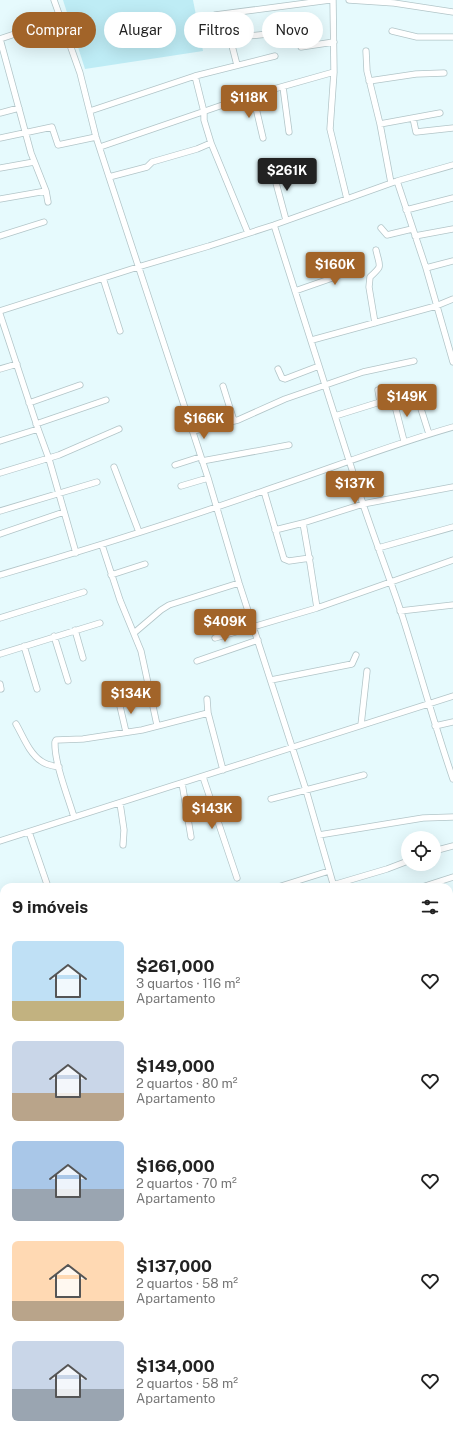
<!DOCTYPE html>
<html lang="pt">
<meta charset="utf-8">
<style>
:root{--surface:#fff;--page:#f2f2f2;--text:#222;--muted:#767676;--accent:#a26429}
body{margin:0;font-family:"Public Sans",sans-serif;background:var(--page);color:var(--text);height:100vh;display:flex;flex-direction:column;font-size:15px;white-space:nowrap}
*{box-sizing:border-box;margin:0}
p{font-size:13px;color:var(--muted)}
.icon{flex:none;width:22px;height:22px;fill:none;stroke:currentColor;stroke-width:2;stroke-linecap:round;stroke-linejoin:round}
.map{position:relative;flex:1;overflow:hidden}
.details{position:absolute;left:0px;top:883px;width:453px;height:556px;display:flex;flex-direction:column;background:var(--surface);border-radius:12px 12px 0 0;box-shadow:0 4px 16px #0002}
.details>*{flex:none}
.banner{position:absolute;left:12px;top:12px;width:429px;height:36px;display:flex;gap:8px}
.buttons{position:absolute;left:401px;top:831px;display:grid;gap:8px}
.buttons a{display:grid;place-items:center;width:40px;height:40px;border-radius:50%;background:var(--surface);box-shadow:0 4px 16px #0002;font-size:20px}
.price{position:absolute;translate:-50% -34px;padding:0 9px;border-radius:4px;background:var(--accent);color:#fff;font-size:13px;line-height:26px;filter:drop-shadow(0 1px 2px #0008)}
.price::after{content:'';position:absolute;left:50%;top:24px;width:12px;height:9px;margin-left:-6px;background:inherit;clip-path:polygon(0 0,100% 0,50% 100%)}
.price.on{background:#222;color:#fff}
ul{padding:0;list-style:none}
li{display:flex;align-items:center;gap:12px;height:100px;padding:0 12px}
li span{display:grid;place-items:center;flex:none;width:112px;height:80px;border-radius:6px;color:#555}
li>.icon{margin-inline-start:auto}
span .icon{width:48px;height:48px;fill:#fffc;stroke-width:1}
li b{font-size:17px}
h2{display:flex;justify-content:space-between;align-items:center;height:48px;padding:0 12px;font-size:17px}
.tag{padding:0 14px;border-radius:18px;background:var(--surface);box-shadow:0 4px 16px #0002;font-size:14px;line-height:36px}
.tag.on{background:var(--accent);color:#fff}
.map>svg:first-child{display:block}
.green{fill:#beecf5}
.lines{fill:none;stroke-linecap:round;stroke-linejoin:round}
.minor-casing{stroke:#b2c5c8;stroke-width:7}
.minor{stroke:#fff;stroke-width:5.5}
</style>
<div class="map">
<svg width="453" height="1439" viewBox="0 0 453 1439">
<rect width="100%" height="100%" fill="#e6fafd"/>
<path class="green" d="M63,0H193L203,51L85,69Z"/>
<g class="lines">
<g class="minor-casing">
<path id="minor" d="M54,0L80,73L96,137L109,177L208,478L239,583L306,790L334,887
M333,0L334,72L330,129L347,199
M349,0L394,3L453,12
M392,31L417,37H453
M278,33L219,39L215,15L330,0
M230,38L237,65
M301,47L334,42
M366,51L367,71L380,124L391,183
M195,76L204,112V120L211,143L248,233
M369,81L416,74L444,73
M283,87L289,132
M253,95L263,138
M90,111L195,76L275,56
M0,113L19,108
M413,118L416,132L453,128
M380,124L440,113
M0,138L52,127L58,145L96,137
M100,147L246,97L334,72
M0,168L34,162
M272,168L286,220
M109,177L147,167L152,162L197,149L211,143
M397,181L426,268L453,362
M0,199L46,191
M48,202L46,191L31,153L0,39L60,19
M406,210L453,198
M274,225C303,318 333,411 363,504C375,540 389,576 401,612C419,668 434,724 453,779
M381,228L387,235L412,229
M0,236L44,222
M415,236L453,229
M426,268L453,261
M103,278L120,331
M295,291L338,276L340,272L338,256
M0,311L138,267L209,246L274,225L397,181L453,165
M0,314L38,429L49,459L76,553
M375,323L369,287L370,277C383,265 380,268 376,250
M312,340L436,306L453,299
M0,369L17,364
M278,369L282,378L285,379L319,366
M223,386L234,421
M415,390L429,434
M393,398L404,441
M29,403L80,385
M335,416L380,402L378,390
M36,424L106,400
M193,431L238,420L285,399L363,372L414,361
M0,441L38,429
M202,461L289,445
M175,465L200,457
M114,467L139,532
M0,473L59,455L119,429
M181,486L208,478
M264,491L284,559L289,561L310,558
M0,511L97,482
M303,523L310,563L317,608
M275,530L303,523L363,504L453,487
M0,534L64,512
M102,545L120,600L141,651L157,725
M378,548L453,527
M0,575C89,549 178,521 266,490C329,469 390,445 453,427
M111,575L145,564
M400,611L453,605
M0,618L84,592
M75,630L83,658
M134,633L161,610L169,605L239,583
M54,636L68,681
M215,638L317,608L453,560
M24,646L37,689
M0,654L100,623
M197,661L258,640
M271,680L352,664L356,655
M0,684L1,689
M207,699L208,713L223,770
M119,702L126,732
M16,724C23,736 29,753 41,761C46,765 53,766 59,767
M361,725L367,671
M435,726L453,722
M203,777L237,878
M182,783L191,837
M271,799L364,775
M120,803L124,830L123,845
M74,817C68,797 54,762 55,742L56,740L83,739L142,730L208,713
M29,832L48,887
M319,835L423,818L453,817
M0,841L453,696
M434,851L453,846
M333,885L387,869L408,861
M278,887L329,871
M422,887L453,877
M0,928L4,926
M449,957L453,956
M0,1090L4,1102
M449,1098L453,1097
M0,1156L4,1155
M449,1156L453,1154
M449,1188L453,1187
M0,1209L4,1223
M449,1231L453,1229
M449,1242L453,1253
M0,1258L4,1256
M449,1337L453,1336
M0,1346L4,1361
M449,1390L453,1391
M77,1435L79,1439
M160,1435L162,1439
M204,1435L205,1439
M365,1435L366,1439
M16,1439H31"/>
</g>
<use href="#minor" class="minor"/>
</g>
</svg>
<div class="buttons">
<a><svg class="icon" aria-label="locate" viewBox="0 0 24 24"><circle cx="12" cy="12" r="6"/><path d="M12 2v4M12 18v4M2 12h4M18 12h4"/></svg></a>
</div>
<b class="price" style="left:249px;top:119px">$118K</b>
<b class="price on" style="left:287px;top:192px">$261K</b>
<b class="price" style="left:335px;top:286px">$160K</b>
<b class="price" style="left:407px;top:418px">$149K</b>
<b class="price" style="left:204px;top:440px">$166K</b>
<b class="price" style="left:355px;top:505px">$137K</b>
<b class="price" style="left:225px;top:643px">$409K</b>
<b class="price" style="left:131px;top:715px">$134K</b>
<b class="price" style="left:212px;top:830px">$143K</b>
<div class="banner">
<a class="tag on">Comprar</a>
<a class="tag">Alugar</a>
<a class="tag">Filtros</a>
<a class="tag">Novo</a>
</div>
<section class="details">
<h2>9 imóveis<svg class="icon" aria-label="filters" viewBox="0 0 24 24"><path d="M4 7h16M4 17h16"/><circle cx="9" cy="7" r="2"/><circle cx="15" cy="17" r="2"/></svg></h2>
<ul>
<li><span style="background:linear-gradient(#bfe0f5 75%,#c2b280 0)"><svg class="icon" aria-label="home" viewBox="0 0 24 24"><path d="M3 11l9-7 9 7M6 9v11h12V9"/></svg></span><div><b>$261,000</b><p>3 quartos · 116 m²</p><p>Apartamento</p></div><svg class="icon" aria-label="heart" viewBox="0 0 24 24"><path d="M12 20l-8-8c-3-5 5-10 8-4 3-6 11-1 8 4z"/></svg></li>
<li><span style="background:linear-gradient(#c9d6e8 65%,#b9a48a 0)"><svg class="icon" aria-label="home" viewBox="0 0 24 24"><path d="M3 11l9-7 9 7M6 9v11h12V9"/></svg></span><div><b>$149,000</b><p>2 quartos · 80 m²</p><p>Apartamento</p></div><svg class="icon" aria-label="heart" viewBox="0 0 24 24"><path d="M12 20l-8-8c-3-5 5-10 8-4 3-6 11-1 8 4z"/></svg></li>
<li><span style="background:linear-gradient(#a9c7e8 60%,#9aa5b1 0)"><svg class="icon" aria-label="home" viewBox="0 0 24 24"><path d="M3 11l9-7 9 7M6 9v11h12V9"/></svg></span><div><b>$166,000</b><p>2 quartos · 70 m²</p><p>Apartamento</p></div><svg class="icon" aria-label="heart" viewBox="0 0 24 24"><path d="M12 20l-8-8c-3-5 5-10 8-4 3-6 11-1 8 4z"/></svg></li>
<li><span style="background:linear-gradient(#ffd9b3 75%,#b9a48a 0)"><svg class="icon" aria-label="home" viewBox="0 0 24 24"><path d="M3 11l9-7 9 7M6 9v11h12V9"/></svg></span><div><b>$137,000</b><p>2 quartos · 58 m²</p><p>Apartamento</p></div><svg class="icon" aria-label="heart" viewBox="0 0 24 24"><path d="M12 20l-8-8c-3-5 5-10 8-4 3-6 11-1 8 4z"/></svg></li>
<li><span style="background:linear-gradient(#c9d6e8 60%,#9aa5b1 0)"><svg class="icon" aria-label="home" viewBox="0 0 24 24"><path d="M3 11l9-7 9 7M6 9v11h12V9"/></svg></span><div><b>$134,000</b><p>2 quartos · 58 m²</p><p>Apartamento</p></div><svg class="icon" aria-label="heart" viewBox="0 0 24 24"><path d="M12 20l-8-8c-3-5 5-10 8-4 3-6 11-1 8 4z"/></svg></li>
</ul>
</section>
</div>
